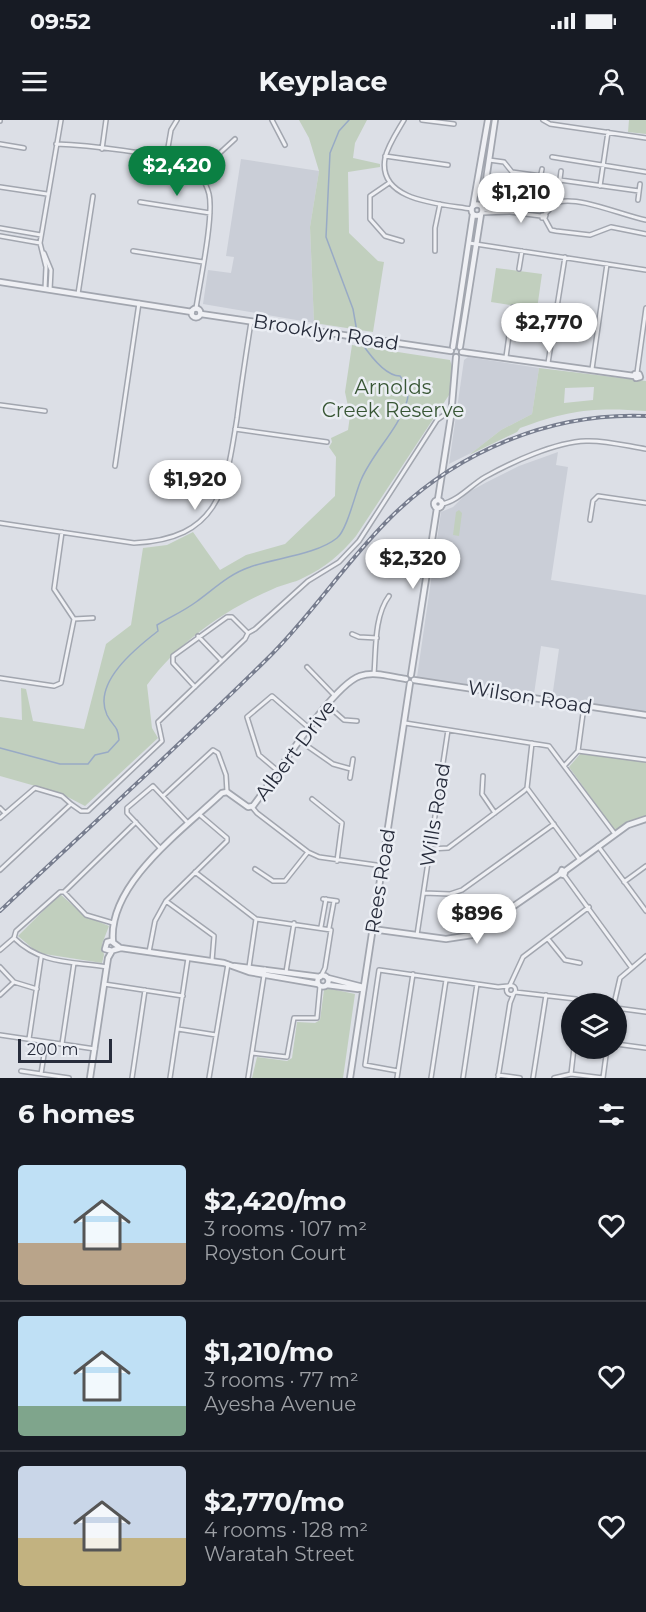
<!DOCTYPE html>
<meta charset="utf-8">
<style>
:root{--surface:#171b24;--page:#242831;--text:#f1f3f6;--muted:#9ea1a6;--line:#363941;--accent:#0b8043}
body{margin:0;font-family:Montserrat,sans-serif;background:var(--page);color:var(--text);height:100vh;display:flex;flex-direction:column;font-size:22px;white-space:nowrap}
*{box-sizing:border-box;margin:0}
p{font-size:20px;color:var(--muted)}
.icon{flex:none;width:33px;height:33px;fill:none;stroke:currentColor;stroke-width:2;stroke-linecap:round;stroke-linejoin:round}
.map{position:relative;height:958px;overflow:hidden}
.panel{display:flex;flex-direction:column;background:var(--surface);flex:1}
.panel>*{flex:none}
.buttons{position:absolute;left:561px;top:873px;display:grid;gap:12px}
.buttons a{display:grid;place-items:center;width:66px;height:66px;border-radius:50%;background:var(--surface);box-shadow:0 2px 4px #0004;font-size:30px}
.scale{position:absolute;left:18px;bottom:15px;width:94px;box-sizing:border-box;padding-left:6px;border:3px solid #272c3b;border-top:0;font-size:16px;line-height:21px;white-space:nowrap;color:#272c3b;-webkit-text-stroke:4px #ebeef4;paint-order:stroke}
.price{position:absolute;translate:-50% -51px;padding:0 14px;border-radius:21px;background:#fff;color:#222;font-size:20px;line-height:39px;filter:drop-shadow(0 2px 3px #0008)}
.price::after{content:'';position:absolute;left:50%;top:36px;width:18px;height:14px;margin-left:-9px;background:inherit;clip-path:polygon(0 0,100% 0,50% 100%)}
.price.on{background:var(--accent);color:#fff}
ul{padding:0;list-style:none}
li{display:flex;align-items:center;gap:18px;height:150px;padding:0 18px}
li+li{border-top:2px solid var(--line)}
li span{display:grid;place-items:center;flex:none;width:168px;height:120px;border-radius:6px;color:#555}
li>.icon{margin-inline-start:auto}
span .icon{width:72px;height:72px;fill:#fffc;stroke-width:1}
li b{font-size:26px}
h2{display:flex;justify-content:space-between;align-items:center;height:72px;padding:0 18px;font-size:26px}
.status{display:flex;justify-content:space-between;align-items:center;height:42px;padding:0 30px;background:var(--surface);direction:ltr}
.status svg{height:16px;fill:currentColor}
header{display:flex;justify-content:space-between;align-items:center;height:78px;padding:0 18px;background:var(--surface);font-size:27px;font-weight:700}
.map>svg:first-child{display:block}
.built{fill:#caced7}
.green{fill:#c1cfbe;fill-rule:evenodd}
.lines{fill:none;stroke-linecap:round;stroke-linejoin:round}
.stream{stroke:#98aac5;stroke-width:1.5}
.minor-casing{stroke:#a2a6af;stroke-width:6}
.tertiary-casing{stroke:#a2a6af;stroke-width:8}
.minor{stroke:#eff0f4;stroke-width:3}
.tertiary{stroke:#eff0f4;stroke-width:4.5}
.rail-casing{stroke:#777d8e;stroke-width:4}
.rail{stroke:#ebeef4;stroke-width:1.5;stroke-dasharray:4.5;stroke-linecap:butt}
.labels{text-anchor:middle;stroke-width:5;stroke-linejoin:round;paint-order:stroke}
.street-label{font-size:20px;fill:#272c3b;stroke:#ebeef4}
.park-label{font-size:20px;fill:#385635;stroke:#ebeef4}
</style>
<div class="status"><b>09:52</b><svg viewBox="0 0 49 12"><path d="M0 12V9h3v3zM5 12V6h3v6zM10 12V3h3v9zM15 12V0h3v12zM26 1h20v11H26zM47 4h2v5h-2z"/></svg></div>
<header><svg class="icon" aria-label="menu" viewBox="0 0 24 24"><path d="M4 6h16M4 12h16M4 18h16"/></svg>Keyplace<svg class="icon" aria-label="person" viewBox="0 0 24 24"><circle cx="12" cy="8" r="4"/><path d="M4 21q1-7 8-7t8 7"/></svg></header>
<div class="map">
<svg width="646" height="958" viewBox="0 0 646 958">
<rect width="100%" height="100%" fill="#dcdfe6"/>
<path class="built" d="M241,39L319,51L310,107L314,203L203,184L208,150L231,153L234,137L226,136Z
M468,237L539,248L532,294L501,310L473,332L449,344L464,240Z
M558,332L556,345L568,347L551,460L646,475V592L552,578L559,529L541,526L534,574L417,557L441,392L453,387L467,373L487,362L519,346Z"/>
<path class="green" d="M299,0H367L355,23L353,38L380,44V47L348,52L349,113L378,141L384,142L373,212L314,203L310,107L319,51L309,18Z
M629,0H646V14L628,12Z
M496,148L542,154L537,189L491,182Z
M352,225L450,240L453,250L449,275L356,416C341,434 325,448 303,458C294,463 283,464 273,469C224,490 179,522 147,565L152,608L158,618L85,686L60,673L0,656V597L22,600L21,568L26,569L33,601L84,609L106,524L131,505L143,428L167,425L193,412L220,450L246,435L285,424L335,376L336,337L329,327L332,322L331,318L348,310L350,296L345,272Z
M539,248L646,261V291C595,287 568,290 520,308L517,312L469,335L501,310L532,294ZM594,267L593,280L564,283L565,268Z
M459,390L462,393L459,416L453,415L456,392Z
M581,633L646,642V697L636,699L615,711L569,647Z
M60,774L85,796L109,806L102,824L104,835L102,843L38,833L18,816Z
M327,868L355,874L343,958H252L257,937L287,941L292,938L297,902L315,903L320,900L324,870Z"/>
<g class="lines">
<path class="stream" d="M349,0L339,11L330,33L326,117L353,189L357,212
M0,628L60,644H88L95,635L108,632L119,620C118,605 113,607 107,595C92,563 136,528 158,511L157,505C170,497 184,491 196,482C214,469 229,454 250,447C274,438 316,435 337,418C347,410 355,374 361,360C373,332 398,310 407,281C410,271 405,263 400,256C385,256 369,234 361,222"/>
<g class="minor-casing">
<path id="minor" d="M272,0L285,25
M404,0C397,12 388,25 385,38C377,82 443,84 471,89
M422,0L454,4
M543,0L550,4L646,18
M0,1V0
M0,24L24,28
M56,24C83,25 164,33 187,45C198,51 206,62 209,74C214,96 200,162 196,188
M102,29L106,0
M385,36L448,45
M552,37L646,52
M166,39L171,10L177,0
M489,40L504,42L512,52L541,56
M198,53L235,19
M560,60L639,71
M389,63L370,76V99L385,116L402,121
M539,64L542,49
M600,66L608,12
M0,67L47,74
M559,67L561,51
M638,80L640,64
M140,82L210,93
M483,89L500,92
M482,93L510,92L541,96
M545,94C550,90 553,84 559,82C579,76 624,96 646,100
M542,95H546L545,98H542Z
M545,99L551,110L556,111L590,115L611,107L646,114
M0,108L41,115
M0,116L40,123
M469,123L646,150
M133,131L203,142
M435,131V108L440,84
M44,133L51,150L50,170
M519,149L522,131
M45,169L46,147L40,123L61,0
M78,174L93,76
M506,237L513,187
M548,243L565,137
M592,249L607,144
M637,253L646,188
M0,285L45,291
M235,309L327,322
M115,346L139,183
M442,384C458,381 471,365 485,357C512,342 555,322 586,321C605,320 627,326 646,329
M590,400L593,381L598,376L646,383
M0,403L134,423C220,419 226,368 237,298C241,266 246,234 251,202
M74,499L93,498
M352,514L359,517L377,518
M198,516L222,541
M307,547L334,575
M374,554C376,530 374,496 389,476
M0,558L54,566L61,563L74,499L54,469L62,412
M195,567L173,543V536L227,497H232L248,513
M327,585L344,600L357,601
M405,603L549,626L615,714
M300,621L333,644L351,649
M578,631L646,640
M565,645L578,631L584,586
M278,651L259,635L247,597L272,576L309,608
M483,656L482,674L495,693
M350,658L353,639
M527,668L580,740
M163,676L213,630L218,633L226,655L227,672
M312,679L342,703L337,741
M252,687L257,693L308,732L319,737L383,746
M0,688L5,693
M0,698L35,668L62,676L71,684
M598,726L646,791
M161,729L127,693V688L153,666L188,703
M430,729L448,728L524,671L527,668L532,623
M255,749L273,761H285L308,732
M0,750L71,684L81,691H88L162,621L158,602L245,519L248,513L255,509L308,461L339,442L359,421L437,300L444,295L451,296
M195,752L256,799L249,847
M564,755L631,847
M624,762L646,746
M64,772L86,795L113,803
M424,773L450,774L462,770L554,704
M323,779L337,781
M166,781L214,816L212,841
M256,799L331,810L325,848L321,856
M321,807L326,779
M329,808L334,781
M417,815L448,610
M14,818L16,811L60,772H64L136,702
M548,819L565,840L580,843
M0,830L14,818C42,845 71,841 107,847
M149,832L155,801L166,781L227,721V718L200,695
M0,847L14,862L37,869
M286,852L294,803
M104,864L183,876
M510,865L523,837L589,787
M506.5 870a4.5 4.5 0 1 1 9 0a4.5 4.5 0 1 1-9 0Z
M515,872L576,879L581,884
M0,875L14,862
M580,881L588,880
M614,884L620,858L646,836
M616,888L646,892
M178,909L216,915
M0,915L95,929
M29,919L41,838
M62,924L74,843
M616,924L646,928
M252,933L287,937L294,898H317L320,866
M21,951L69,958
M398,951L365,945L379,850L498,867L508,866
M41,954L46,922
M571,954L574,928
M498,955L520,958
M132,958L145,870
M170,958L188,838
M209,958L228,844
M248,958L265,849
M397,958L413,854
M431,958L446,860
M463,958L477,864
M498,958L510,883L514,873
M533,958L546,875
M554,958L571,954L603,958
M603,958L607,928"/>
</g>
<g class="tertiary-casing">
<path id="tertiary" d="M471.5 90a5.5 5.5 0 1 1 11 0a5.5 5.5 0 1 1-11 0Z
M473,86L488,0
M482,87L495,0
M0,162L192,192
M191.5 193a4.5 4.5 0 1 1 9 0a4.5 4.5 0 1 1-9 0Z
M201,194L451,231
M453,227L473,94
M460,227L481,94
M462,232L634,256
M635,254H639L640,257L636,258Z
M438,379L451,296L456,237
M434 384a4 4 0 1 1 8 0a4 4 0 1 1-8 0Z
M411,555L437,388
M414,560L646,595
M562,750L565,752L564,755L560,754Z
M565,751L628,705L646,699
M372,809L446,819L472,815L560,754
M113,822C107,764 184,709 222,673L227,672L248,687L253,686C275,658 331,566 360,556C375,551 391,557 406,559
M114,830L121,828L224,843L249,852L318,864
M112,831L105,829L107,822L111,821L119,827
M234,846L320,857
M317.5 861a5.5 5.5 0 1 1 11 0a5.5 5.5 0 1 1-11 0Z
M328,858L363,867
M327,865L358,869L363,867
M90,958L108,838L112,831
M350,958L410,563"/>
</g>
<use href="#minor" class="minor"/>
<use href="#tertiary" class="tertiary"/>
<g class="rail-casing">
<path id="rail" d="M0,791C89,707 180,625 267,539C311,496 345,443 389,399C456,332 550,292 646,296"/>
</g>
<use href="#rail" class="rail"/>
</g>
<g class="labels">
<g class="street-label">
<text transform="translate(326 212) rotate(9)" y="7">Brooklyn Road</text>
<text transform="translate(530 577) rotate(9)" y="7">Wilson Road</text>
<text transform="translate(295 630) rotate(-53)" y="7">Albert Drive</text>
<text transform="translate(435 695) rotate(-81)" y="7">Wills Road</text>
<text transform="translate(380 761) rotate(-81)" y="7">Rees Road</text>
</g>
<g class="park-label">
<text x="393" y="274">Arnolds<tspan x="393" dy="23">Creek Reserve</tspan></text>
</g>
</g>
</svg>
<div class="buttons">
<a><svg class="icon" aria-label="layers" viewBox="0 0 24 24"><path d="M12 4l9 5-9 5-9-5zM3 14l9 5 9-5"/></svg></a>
</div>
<div class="scale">200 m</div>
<b class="price on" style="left:177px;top:77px">$2,420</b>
<b class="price" style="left:521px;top:104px">$1,210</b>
<b class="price" style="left:549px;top:234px">$2,770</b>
<b class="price" style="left:195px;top:391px">$1,920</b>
<b class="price" style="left:413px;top:470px">$2,320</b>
<b class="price" style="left:477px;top:825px">$896</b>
</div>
<section class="panel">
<h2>6 homes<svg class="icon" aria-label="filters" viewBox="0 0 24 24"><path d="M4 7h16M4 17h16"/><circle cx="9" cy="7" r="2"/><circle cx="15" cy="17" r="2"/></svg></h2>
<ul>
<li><span style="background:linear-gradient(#bfe0f5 65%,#b9a48a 0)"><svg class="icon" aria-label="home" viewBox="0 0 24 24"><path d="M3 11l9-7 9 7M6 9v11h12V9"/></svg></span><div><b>$2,420/mo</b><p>3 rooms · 107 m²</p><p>Royston Court</p></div><svg class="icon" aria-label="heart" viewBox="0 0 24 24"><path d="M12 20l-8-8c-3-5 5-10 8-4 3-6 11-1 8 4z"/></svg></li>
<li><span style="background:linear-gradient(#bfe0f5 75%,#7fa58c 0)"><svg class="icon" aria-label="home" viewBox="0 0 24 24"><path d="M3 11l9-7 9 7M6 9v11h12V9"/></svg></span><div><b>$1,210/mo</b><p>3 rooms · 77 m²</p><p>Ayesha Avenue</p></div><svg class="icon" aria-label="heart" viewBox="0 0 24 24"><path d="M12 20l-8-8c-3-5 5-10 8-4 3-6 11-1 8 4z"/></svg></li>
<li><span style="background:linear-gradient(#c9d6e8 60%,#c2b280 0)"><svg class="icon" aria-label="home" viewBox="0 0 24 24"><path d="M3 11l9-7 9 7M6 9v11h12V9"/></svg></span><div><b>$2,770/mo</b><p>4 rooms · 128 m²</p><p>Waratah Street</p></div><svg class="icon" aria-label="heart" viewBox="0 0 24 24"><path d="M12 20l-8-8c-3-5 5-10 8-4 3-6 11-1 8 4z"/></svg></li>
</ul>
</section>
